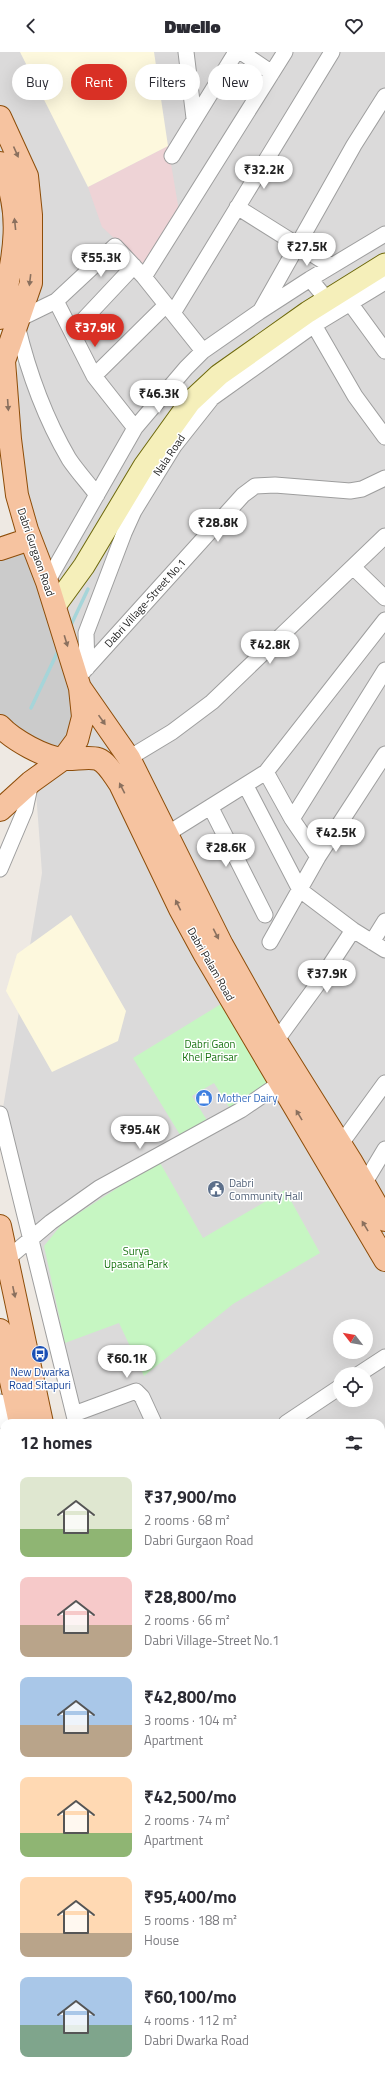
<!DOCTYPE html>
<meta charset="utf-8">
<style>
:root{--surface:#fff;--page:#f7f7f7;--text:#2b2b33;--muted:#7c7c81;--accent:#d93025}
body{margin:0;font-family:"Titillium Web",sans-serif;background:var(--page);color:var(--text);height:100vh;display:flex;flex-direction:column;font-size:15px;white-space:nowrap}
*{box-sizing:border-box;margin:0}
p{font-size:13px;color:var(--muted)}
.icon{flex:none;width:22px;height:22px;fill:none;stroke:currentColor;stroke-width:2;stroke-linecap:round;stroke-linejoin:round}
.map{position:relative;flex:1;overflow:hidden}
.drawer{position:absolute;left:0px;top:1367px;width:385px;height:656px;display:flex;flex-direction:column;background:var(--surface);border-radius:12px 12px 0 0;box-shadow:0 4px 16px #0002}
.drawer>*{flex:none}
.banner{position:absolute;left:12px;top:12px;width:361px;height:36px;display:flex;gap:8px}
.needle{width:26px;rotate:301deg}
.tools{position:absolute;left:333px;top:1267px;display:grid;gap:8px}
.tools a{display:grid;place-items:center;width:40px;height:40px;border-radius:50%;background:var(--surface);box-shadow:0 4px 16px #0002;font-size:20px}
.price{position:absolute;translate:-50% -34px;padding:0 9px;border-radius:14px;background:#fff;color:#222;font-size:13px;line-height:26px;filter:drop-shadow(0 1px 2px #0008)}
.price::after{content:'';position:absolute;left:50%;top:24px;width:12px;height:9px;margin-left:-6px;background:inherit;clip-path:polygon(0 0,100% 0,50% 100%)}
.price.active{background:var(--accent);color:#fff}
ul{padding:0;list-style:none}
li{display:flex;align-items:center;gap:12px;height:100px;padding:0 20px}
li span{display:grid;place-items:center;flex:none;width:112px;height:80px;border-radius:8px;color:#555}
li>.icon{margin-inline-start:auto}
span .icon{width:48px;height:48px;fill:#fffc;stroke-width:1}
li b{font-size:17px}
h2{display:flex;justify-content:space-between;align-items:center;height:48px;padding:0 20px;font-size:17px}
.tag{padding:0 14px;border-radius:18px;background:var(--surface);box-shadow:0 4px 16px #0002;font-size:14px;line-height:36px}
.tag.active{background:var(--accent);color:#fff}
header{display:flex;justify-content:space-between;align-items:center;height:52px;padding:0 20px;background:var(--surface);font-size:18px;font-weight:800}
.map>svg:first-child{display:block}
.residential{fill:#dbdada;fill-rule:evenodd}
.commercial{fill:#eed3d6}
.education{fill:#fdf8dd}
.religious{fill:#cbcbcb}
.park{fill:#c6f6c2}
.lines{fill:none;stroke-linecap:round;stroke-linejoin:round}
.stream{stroke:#a6d5d9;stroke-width:3.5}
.street-casing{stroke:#9e9e9e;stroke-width:17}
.secondary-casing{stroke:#6d680b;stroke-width:23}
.primary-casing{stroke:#8d4d09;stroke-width:24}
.street{stroke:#fff;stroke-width:15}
.secondary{stroke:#f5efba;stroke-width:21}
.primary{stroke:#f6c3a0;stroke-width:22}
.oneway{fill:#8a705e}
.labels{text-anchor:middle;stroke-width:3;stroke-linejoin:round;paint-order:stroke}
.street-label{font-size:11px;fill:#1d1d1d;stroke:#fff}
.park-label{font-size:11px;fill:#197412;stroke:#fff}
.shop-label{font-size:11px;fill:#366cbe;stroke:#fff;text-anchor:start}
.service-label{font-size:11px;fill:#4e5e75;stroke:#fff;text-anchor:start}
.transit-label{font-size:11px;fill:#164399;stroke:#fff}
</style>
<header><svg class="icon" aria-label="back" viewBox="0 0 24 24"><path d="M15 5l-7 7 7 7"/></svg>Dwello<svg class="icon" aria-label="heart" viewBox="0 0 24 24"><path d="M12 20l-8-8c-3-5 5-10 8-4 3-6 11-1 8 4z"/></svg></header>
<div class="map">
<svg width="385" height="2023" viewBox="0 0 385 2023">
<rect width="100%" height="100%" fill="#eee9e3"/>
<path class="residential" d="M0,0H385V1387L381,1389V1371H82L1,1068L42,821L10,387L32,188L0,211ZM340,1274H366V1300H340ZM340,1322H366V1348H340Z"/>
<path class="commercial" d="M168,94L180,165L142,212L102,175L88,135Z"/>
<path class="education" d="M20,0H154L168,94L88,135Z
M71,863L126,959L118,989L52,1020L6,939L17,902Z"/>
<path class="religious" d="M30,487L87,616L63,707L0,672V497Z"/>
<path class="park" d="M221,952L271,1033L231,1058L214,1031L192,1044L208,1070L182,1086L133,1006Z
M159,1109L203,1186L285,1138L320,1201L233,1252L144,1324L119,1271L65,1291L44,1194L62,1172Z"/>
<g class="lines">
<path class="stream" d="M70,575L88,537
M31,656L59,597"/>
<g class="street-casing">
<path id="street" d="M186,0L194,66
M241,0L272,21
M172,104L236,0
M237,155L331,214
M310,227L333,255
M56,249L94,324L135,376
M350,251L385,299
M261,258L354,93L385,44
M173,261L332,0
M19,267L56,249L115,194L144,225
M17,273C28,319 45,366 69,407C77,419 88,431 97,443
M314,273L355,344L385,385
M72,280L134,214
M203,299L144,225L285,0
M94,324L166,253
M353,515L385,546
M47,530L135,376L186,316L203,299L259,260L310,227L385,182
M87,616L86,581L124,481L134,459L174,394L212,346L314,273L385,230
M83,620L243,443L255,434L275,433L350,439L362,437L385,426
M129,706L172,680L212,650L385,484
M266,720L292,767L318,805
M246,734L300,838L353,878L385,898
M211,756L265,863
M292,767L385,618
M167,782L266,720L385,568
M0,817L25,758L31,730
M270,890L318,805L385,702
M372,890L385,869
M276,989L317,933L353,878
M0,1062L76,1371
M340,1093L385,1031
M364,1132L385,1097
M7,1207L51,1170L99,1136L241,1058L288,1026
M359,1322L385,1305
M0,1350L6,1371
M74,1362L136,1339L142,1345L154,1371
M286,1371L340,1335
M381,1394L385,1392
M0,1431L4,1435
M381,1496L385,1502
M0,1502L4,1497
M381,1561L385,1566
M0,1617L4,1612
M381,1650L385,1647
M0,1680L4,1678
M381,1716L385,1722
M0,1720L4,1719
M381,1852L385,1855
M0,1932L4,1934
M381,1995L385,1989
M246,2019L252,2023
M381,2019L385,2022
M44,2023V2019
M122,2023V2019
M342,2023L344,2019"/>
</g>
<g class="secondary-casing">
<path id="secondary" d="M55,554L84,514L144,414L190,350L219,323L308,260L385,212"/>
</g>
<g class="primary-casing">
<path id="primary" d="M0,65L27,124L31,163V231L4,309L10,387L17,443L27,478L47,530L80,636L83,665L77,688L63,707L31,730L0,758
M0,111C26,164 12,211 0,266
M0,497L30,487
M81,637L129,706L222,893L276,989L351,1109L385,1168
M0,674C13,688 45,706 64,707C74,708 88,704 98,707C108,711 114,724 120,732L180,857L205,903L385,1208
M0,1174L42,1371
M0,1278L20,1371
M71,2023V2019
M91,2023V2019"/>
</g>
<use href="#street" class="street"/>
<use href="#secondary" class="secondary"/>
<use href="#primary" class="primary"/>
</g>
<defs><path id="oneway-solid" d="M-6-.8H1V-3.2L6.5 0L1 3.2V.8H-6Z"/></defs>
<g class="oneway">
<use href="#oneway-solid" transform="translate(16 100) rotate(66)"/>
<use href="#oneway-solid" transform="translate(15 172) rotate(-96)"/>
<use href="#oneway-solid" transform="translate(30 228) rotate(97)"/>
<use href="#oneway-solid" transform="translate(8 353) rotate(86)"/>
<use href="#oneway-solid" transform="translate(66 589) rotate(73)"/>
<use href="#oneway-solid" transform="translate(102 668) rotate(55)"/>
<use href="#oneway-solid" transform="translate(122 736) rotate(-117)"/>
<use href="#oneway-solid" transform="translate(178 853) rotate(-116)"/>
<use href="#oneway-solid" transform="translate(216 882) rotate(63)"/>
<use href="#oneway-solid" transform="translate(299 1063) rotate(-121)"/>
<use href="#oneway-solid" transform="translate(365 1174) rotate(-121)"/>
<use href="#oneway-solid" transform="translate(14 1240) rotate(78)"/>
</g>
<defs>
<g id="shop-disc" transform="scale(0.9)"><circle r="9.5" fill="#3f7fe0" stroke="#fff"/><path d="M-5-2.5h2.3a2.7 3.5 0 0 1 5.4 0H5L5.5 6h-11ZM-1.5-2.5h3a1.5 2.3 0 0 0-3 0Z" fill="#fff"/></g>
<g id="civic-disc" transform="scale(0.9)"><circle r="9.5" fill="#5c6f8a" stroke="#fff"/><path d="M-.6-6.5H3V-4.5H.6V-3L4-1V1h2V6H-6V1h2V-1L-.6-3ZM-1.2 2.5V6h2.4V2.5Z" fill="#fff"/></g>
<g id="bus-disc" transform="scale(0.9)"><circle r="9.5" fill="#1a4fb4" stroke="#fff"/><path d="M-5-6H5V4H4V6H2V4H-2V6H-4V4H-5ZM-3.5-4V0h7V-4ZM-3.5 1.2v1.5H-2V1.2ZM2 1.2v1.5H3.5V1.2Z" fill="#fff"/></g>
</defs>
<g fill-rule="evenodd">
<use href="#shop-disc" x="204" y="1046"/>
<use href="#civic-disc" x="216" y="1137"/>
<use href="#bus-disc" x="40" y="1302"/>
</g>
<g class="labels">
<g class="street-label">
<text transform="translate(169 403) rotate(-56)" y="4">Nala Road</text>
<text transform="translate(36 500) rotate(71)" y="4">Dabri Gurgaon Road</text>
<text transform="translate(145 551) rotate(-48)" y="4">Dabri Village-Street No.1</text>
<text transform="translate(211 912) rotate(60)" y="4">Dabri Palam Road</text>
</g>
<g class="park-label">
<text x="210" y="996">Dabri Gaon<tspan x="210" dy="13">Khel Parisar</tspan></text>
<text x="136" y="1203">Surya<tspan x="136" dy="13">Upasana Park</tspan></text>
</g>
<g class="shop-label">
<text x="217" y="1050">Mother Dairy</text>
</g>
<g class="service-label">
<text x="229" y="1135">Dabri<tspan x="229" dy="13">Community Hall</tspan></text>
</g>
<g class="transit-label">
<text x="40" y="1324">New Dwarka<tspan x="40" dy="13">Road Sitapuri</tspan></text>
</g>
</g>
</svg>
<div class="tools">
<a><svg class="needle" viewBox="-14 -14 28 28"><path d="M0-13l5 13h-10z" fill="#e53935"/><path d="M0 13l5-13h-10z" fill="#7c7c81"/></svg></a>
<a><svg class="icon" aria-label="locate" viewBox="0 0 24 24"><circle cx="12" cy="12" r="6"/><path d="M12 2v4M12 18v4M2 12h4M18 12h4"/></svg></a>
</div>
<b class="price" style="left:264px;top:138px">₹32.2K</b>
<b class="price" style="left:307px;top:215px">₹27.5K</b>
<b class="price" style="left:101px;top:226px">₹55.3K</b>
<b class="price active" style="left:95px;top:296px">₹37.9K</b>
<b class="price" style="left:159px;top:362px">₹46.3K</b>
<b class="price" style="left:218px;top:491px">₹28.8K</b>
<b class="price" style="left:270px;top:613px">₹42.8K</b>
<b class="price" style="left:336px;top:801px">₹42.5K</b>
<b class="price" style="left:226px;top:816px">₹28.6K</b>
<b class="price" style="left:327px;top:942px">₹37.9K</b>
<b class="price" style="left:140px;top:1098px">₹95.4K</b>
<b class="price" style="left:127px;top:1327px">₹60.1K</b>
<div class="banner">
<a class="tag">Buy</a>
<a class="tag active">Rent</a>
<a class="tag">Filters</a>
<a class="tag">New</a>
</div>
<section class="drawer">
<h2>12 homes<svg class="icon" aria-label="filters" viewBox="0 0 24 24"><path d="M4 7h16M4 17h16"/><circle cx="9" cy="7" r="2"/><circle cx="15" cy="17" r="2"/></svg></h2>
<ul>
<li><span style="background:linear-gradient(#dfe7d0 65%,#8fb573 0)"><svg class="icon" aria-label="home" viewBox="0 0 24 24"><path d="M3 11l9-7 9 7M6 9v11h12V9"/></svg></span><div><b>₹37,900/mo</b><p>2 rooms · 68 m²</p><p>Dabri Gurgaon Road</p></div></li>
<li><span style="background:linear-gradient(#f6c9c9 60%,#b9a48a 0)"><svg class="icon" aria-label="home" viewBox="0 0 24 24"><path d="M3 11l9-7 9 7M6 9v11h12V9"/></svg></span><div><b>₹28,800/mo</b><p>2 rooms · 66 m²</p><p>Dabri Village-Street No.1</p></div></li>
<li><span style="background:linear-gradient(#a9c7e8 60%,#b9a48a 0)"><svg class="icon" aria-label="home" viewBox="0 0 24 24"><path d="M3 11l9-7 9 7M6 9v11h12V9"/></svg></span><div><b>₹42,800/mo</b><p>3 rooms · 104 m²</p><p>Apartment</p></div></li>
<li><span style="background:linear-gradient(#ffd9b3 70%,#8fb573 0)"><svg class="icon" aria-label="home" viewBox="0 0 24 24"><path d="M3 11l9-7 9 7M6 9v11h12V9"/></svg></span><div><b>₹42,500/mo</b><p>2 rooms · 74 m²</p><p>Apartment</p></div></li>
<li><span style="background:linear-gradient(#ffd9b3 70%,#b9a48a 0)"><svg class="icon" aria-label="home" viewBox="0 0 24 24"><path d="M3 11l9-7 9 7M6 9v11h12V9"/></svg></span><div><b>₹95,400/mo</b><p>5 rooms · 188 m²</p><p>House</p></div></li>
<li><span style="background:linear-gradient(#a9c7e8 60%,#7fa58c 0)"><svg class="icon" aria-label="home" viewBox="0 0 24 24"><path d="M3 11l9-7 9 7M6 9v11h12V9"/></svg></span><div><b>₹60,100/mo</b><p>4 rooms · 112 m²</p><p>Dabri Dwarka Road</p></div></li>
</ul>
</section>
</div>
